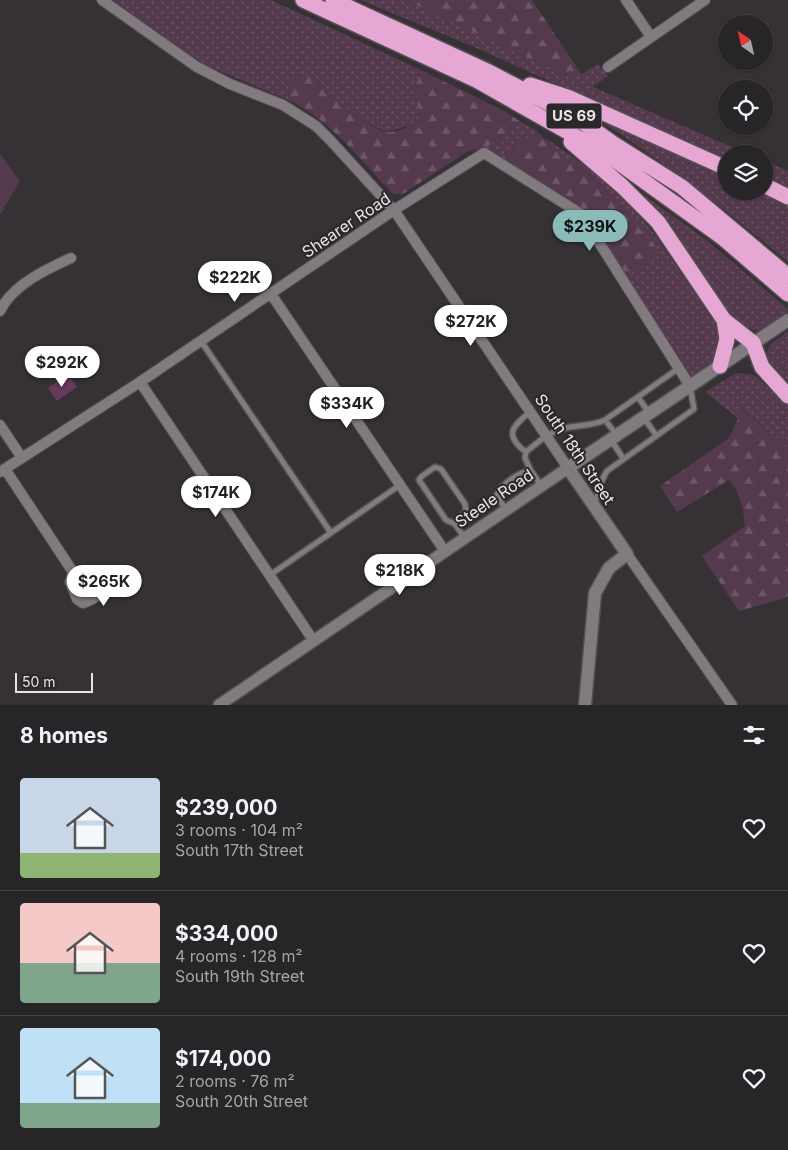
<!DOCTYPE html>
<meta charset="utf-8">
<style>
:root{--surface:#282528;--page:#302d30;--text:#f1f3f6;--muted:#a5a5a8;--line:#444245;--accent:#8bbbb9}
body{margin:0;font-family:Inter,sans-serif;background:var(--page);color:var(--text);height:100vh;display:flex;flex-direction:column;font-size:19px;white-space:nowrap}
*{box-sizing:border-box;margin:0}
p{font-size:16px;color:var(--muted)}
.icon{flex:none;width:28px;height:28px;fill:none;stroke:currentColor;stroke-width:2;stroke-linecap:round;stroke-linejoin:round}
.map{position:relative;height:705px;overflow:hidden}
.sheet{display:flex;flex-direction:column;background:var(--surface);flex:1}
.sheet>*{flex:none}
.needle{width:32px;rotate:326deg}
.controls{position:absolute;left:718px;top:15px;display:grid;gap:10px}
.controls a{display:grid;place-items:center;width:55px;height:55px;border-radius:50%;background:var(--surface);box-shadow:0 1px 4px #0004,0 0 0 1px var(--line);font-size:25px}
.scale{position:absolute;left:15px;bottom:12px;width:78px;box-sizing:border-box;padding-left:5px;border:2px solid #e7e4e6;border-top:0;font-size:14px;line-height:18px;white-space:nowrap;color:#e7e4e6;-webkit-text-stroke:4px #2c272b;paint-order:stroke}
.price{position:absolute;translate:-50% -42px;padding:0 11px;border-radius:18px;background:#fff;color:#222;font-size:16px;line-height:32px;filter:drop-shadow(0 1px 2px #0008)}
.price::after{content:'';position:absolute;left:50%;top:30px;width:15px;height:11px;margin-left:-8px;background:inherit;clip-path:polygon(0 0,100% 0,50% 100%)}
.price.selected{background:var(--accent);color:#111}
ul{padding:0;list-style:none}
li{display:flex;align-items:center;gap:15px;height:125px;padding:0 20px}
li+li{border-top:1px solid var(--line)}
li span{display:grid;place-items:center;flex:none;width:140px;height:100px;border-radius:5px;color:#555}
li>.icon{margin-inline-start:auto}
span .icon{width:60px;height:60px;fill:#fffc;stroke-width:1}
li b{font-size:21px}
h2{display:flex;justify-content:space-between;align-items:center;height:60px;padding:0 20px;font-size:21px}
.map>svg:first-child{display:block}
.grass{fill:url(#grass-dots)}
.forest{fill:url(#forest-firs)}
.green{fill:#553a4d}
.building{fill:#683a5c}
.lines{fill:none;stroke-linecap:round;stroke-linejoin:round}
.service-casing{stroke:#524e51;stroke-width:8}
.minor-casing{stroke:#524e51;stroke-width:12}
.tertiary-casing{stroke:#524e51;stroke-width:14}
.secondary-casing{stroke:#524e51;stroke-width:15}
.motorway-casing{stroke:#524e51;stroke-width:18}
.service{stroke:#817a7f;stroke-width:5}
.minor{stroke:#817a7f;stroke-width:10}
.tertiary{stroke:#817a7f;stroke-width:11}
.secondary{stroke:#817a7f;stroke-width:12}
.motorway{stroke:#e6a7d4;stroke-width:15}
.labels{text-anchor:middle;stroke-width:4;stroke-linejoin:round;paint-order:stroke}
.shield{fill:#2c272b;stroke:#afabae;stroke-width:1}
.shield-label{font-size:15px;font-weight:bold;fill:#e7e4e6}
.street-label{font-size:16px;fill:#e7e4e6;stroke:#2c272b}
</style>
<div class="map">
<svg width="788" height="705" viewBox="0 0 788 705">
<defs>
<pattern id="grass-dots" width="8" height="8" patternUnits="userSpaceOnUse" patternTransform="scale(1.25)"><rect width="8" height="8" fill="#553a4d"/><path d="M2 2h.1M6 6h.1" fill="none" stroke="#6d5667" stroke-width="1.8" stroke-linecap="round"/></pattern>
<pattern id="forest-firs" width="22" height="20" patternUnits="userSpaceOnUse" patternTransform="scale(1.25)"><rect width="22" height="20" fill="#553a4d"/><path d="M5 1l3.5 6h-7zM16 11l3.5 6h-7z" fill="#6d5667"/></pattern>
</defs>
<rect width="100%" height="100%" fill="#363135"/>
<path class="grass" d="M113,0H271L423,71L413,89L421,116L414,124L387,132L289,86L288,100L205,65Z
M360,0H406L574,79L598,64L608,76L593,87L748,154H726V161L472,46Z
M602,117L726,174V191H764L788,202V262C728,211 667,164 600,121Z
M521,122L537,131L501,158L484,149Z
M544,137L600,176L632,207L655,235L717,325C724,345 721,358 703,370C698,373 695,376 689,376L625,277L661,254C637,226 614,199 588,174C573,161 555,153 544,137Z
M764,160L788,171V188L764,177Z
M637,190L705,239L788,309V312C760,331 760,339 730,317L636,193Z
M788,331V389L774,375L765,356L770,345Z
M736,373L754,375L788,406V446L743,410L738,418L705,392Z"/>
<path class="forest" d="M406,0H532L582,75L574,79Z
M423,71L506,112L521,122L484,149L468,151L403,194H393C361,161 330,119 288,100C289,89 290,80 301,75L312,78C325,89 374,132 387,132C399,133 414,124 421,116L413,89Z
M537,131L551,146L585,172L608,193L662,254L625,277L572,205L501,158Z
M742,410L788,446V597L739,611L702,556L745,526C743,509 741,493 729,480L677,512L660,486L729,438Z"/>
<path class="green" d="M0,154L20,181L0,215Z"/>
<path class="building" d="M68,375L77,387L57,401L48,388Z"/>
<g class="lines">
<g class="service-casing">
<path id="service" d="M201,341L331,533
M638,397L649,413
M530,412C513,426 503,435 526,452L525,458L531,471
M644,418L656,435
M605,420L617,435
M611,440L623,458
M526,452C538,442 550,431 566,428C580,425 592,426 605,420L679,368
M595,503C599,492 600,481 607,471L694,409L690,386
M505,509L497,495C501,485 519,471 531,471L541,485
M455,524L466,511L465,504L441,469L435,467L422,476L419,480L446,520L455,524L464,537
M270,575L400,485"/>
</g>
<g class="minor-casing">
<path id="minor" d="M102,0L197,67L230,84L283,105L316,126L331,141L394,210L568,468
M626,0L651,37
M608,67L705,0
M271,294L444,550
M0,311C12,285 47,269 71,258
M140,382L313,640
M0,425L22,458
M5,469L73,572
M0,472L140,382L394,210L484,153L581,214L690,386
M627,554L732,705
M87,571L99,580C102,594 96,599 83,603L77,599L70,582L73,572Z"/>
</g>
<g class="tertiary-casing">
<path id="tertiary" d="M219,705L568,468"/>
</g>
<g class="secondary-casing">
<path id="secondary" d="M585,705L595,593L609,568L627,554L568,468L788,320"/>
</g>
<g class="motorway-casing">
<path id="motorway" d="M303,0L476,80L605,153L723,238L788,294
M333,0L487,71L577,118L611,142L682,187L788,276
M530,85L570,98L726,168
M571,142L622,186L658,222L724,320L753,343L762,367L788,396
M764,185L788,197
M720,366L727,339L724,320"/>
</g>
<use href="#service" class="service"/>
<use href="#minor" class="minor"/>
<use href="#tertiary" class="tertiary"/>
<use href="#secondary" class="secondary"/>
<use href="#motorway" class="motorway"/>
</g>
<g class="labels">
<rect class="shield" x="546.5" y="103.5" width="55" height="25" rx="4"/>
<g class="shield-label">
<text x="574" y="121">US 69</text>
</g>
<g class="street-label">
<text transform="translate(346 225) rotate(-34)" y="6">Shearer Road</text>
<text transform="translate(575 449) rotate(56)" y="6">South 18th Street</text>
<text transform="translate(494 498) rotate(-34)" y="6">Steele Road</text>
</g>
</g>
</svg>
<div class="controls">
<a><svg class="needle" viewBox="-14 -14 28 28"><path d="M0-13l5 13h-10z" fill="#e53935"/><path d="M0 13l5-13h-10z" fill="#a5a5a8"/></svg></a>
<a><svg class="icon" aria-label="locate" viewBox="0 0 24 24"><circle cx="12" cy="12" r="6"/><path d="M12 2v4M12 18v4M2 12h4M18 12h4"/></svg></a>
<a><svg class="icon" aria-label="layers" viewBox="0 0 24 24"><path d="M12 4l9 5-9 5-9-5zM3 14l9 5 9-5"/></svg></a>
</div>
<div class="scale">50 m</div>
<b class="price selected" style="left:590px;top:252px">$239K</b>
<b class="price" style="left:235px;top:303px">$222K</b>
<b class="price" style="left:471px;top:347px">$272K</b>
<b class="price" style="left:62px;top:388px">$292K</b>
<b class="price" style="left:347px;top:429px">$334K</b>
<b class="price" style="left:216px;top:518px">$174K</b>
<b class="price" style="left:400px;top:596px">$218K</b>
<b class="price" style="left:104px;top:607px">$265K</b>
</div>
<section class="sheet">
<h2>8 homes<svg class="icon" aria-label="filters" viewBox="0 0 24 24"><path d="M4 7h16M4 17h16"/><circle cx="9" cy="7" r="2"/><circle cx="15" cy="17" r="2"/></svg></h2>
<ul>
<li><span style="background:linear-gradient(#c9d6e8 75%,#8fb573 0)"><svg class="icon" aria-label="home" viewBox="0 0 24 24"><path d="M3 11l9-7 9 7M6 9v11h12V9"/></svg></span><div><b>$239,000</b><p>3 rooms · 104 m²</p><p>South 17th Street</p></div><svg class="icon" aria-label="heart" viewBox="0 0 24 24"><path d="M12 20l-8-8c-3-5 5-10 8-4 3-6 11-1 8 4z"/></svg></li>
<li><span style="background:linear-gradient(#f6c9c9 60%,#7fa58c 0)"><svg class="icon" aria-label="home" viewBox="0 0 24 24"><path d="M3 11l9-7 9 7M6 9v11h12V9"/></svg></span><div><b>$334,000</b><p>4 rooms · 128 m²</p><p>South 19th Street</p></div><svg class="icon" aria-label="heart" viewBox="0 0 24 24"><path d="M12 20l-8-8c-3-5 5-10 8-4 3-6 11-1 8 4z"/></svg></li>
<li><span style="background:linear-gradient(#bfe0f5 75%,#7fa58c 0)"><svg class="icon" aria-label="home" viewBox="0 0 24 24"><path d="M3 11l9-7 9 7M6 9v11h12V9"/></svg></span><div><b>$174,000</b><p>2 rooms · 76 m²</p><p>South 20th Street</p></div><svg class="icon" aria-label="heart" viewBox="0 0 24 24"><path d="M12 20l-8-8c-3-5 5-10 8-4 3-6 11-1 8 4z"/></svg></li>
</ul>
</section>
